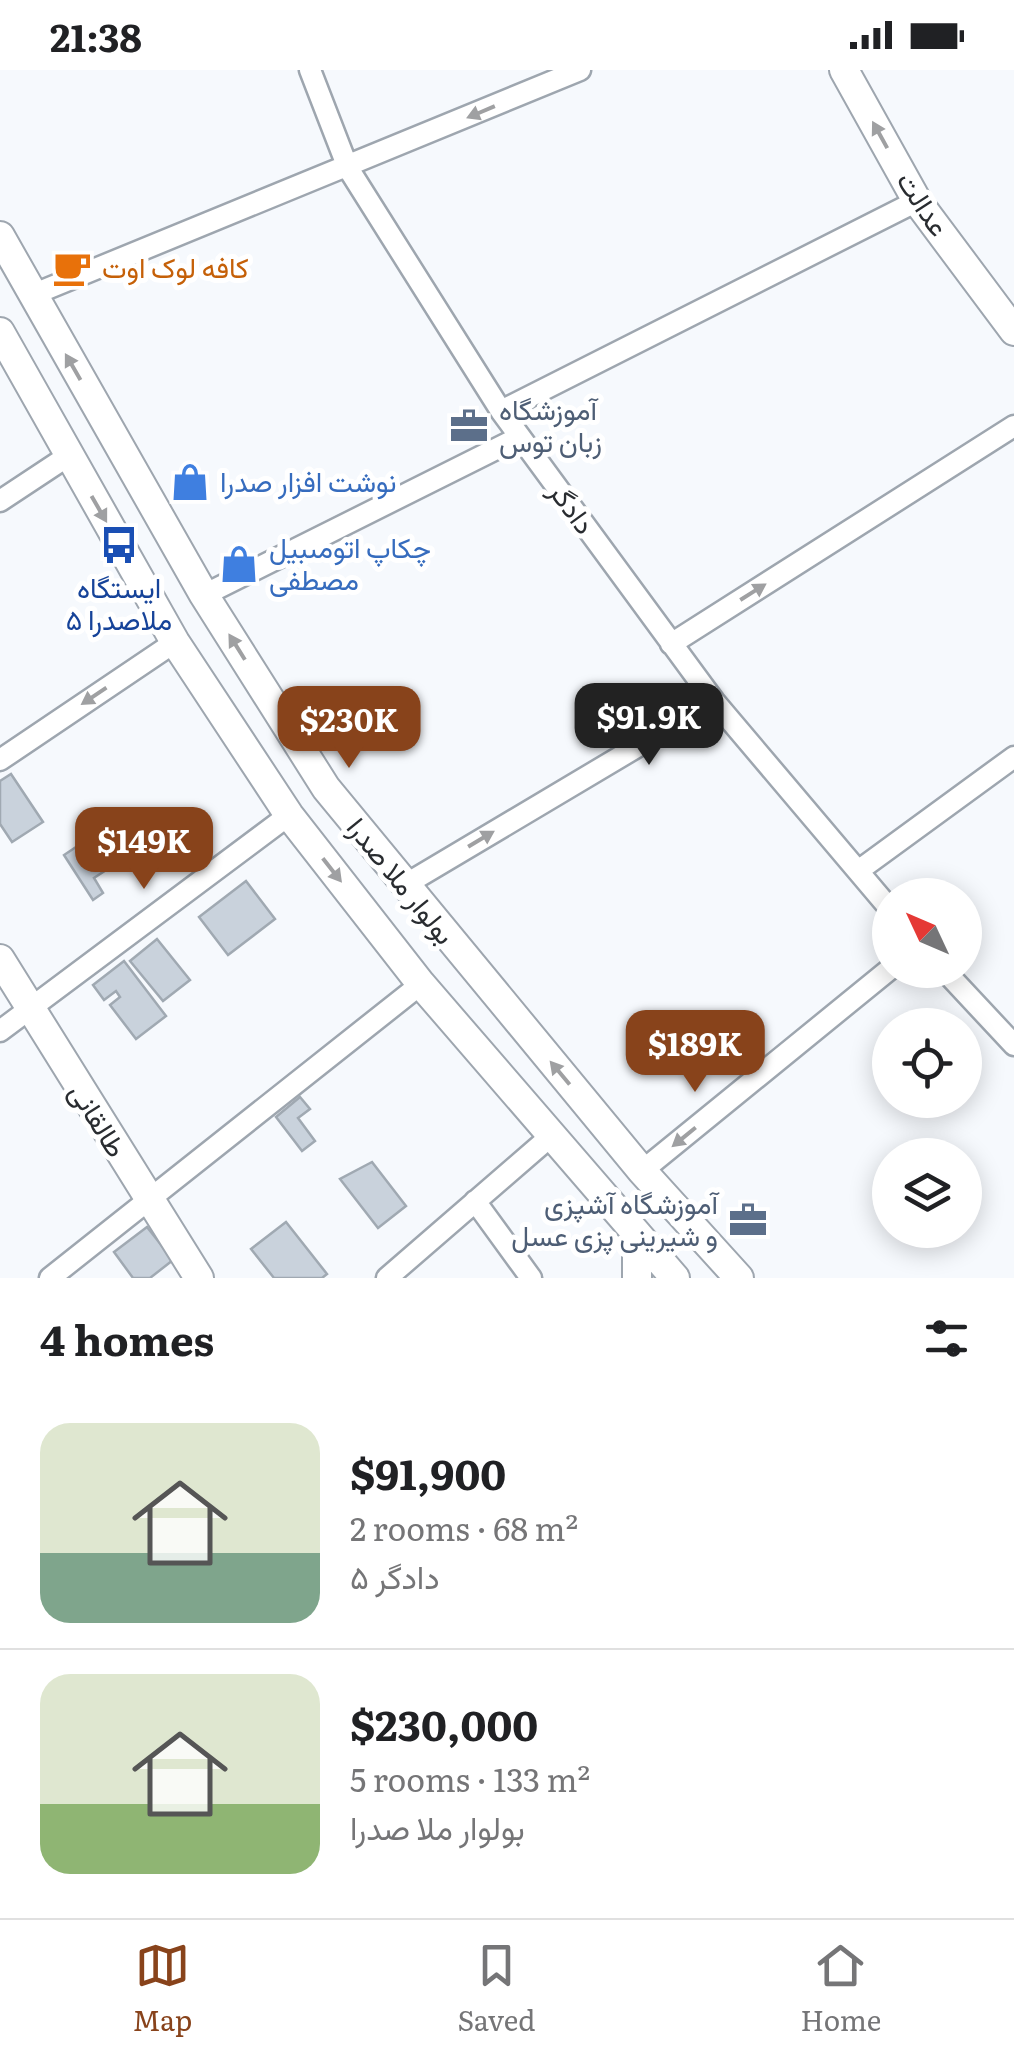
<!DOCTYPE html>
<meta charset="utf-8">
<style>
:root{--surface:#fff;--page:#f6f6f6;--text:#202124;--muted:#757577;--line:#e0e0e0;--accent:#88431b}
body{margin:0;font-family:Literata,Vazirmatn,serif;background:var(--page);color:var(--text);height:100vh;display:flex;flex-direction:column;font-size:38px;white-space:nowrap}
*{box-sizing:border-box;margin:0}
p{font-size:32px;color:var(--muted)}
.icon{flex:none;width:55px;height:55px;fill:none;stroke:currentColor;stroke-width:2;stroke-linecap:round;stroke-linejoin:round}
.map{position:relative;height:1208px;overflow:hidden}
.details{display:flex;flex-direction:column;background:var(--surface);flex:1}
.details>*{flex:none}
.needle{width:65px;rotate:314deg}
.fabs{position:absolute;left:872px;top:808px;display:grid;gap:20px}
.fabs a{display:grid;place-items:center;width:110px;height:110px;border-radius:50%;background:var(--surface);box-shadow:0 5px 25px #0003;font-size:50px}
.price{position:absolute;translate:-50% -85px;padding:0 22px;border-radius:20px;background:var(--accent);color:#fff;font-size:32px;line-height:65px;filter:drop-shadow(0 2px 5px #0008)}
.price::after{content:'';position:absolute;left:50%;top:60px;width:30px;height:22px;margin-left:-15px;background:inherit;clip-path:polygon(0 0,100% 0,50% 100%)}
.price.active{background:#222;color:#fff}
ul{padding:0;list-style:none}
li{display:flex;align-items:center;gap:30px;height:250px;padding:0 40px}
li+li{border-top:2px solid var(--line)}
li span{display:grid;place-items:center;flex:none;width:280px;height:200px;border-radius:30px;color:#555}
li>.icon{margin-inline-start:auto}
span .icon{width:120px;height:120px;fill:#fffc;stroke-width:1}
li b{font-size:42px}
h2{display:flex;justify-content:space-between;align-items:center;height:120px;padding:0 40px;font-size:42px}
.status{display:flex;justify-content:space-between;align-items:center;height:70px;padding:0 50px;background:var(--surface);direction:ltr}
.status svg{height:28px;fill:currentColor}
.dock{display:flex;justify-content:space-around;align-items:center;height:140px;border-top:2px solid var(--line);background:var(--surface);font-size:28px;color:var(--muted)}
.dock a{display:grid;justify-items:center;gap:5px}
.dock .active{color:var(--accent)}
.map>svg:first-child{display:block}
.building{fill:#c9d2dc;stroke:#a0a9b2;stroke-width:2.5}
.lines{fill:none;stroke-linecap:round;stroke-linejoin:round}
.street-casing{stroke:#9ea6af;stroke-width:25}
.secondary-casing{stroke:#9ea6af;stroke-width:32}
.street{stroke:#fff;stroke-width:20}
.secondary{stroke:#fff;stroke-width:28}
.oneway{fill:#9fa0a2}
.labels{text-anchor:middle;stroke-width:10;stroke-linejoin:round;paint-order:stroke}
.street-label{font-size:28px;fill:#292c30;stroke:#fff}
.food-label{font-size:28px;fill:#c56008;stroke:#fff;text-anchor:start}
.service-label{font-size:28px;fill:#4e5e75;stroke:#fff;text-anchor:start}
.shop-label{font-size:28px;fill:#366cbe;stroke:#fff;text-anchor:start}
.transit-label{font-size:28px;fill:#164399;stroke:#fff}
</style>
<div class="status"><b>21:38</b><svg viewBox="0 0 49 12"><path d="M0 12V9h3v3zM5 12V6h3v6zM10 12V3h3v9zM15 12V0h3v12zM26 1h20v11H26zM47 4h2v5h-2z"/></svg></div>
<div class="map">
<svg width="1014" height="1208" viewBox="0 0 1014 1208">
<rect width="100%" height="100%" fill="#f6f9fd"/>
<path class="building" d="M11,704L43,752L12,772L0,754V711Z
M94,765L114,795L94,808L103,823L93,830L64,785Z
M246,811L275,849L228,885L199,847Z
M157,869L190,910L163,931L130,891Z
M124,891L166,946L136,969L110,935L120,927L116,921L104,930L93,915Z
M300,1027L310,1039L298,1048L315,1071L302,1081L276,1047Z
M372,1092L406,1136L378,1158L340,1109Z
M286,1152L327,1204L322,1208H274L251,1179Z
M147,1157L173,1190L150,1208H133L114,1182Z"/>
<g class="lines">
<g class="street-casing">
<path id="street" d="M310,0L348,98L501,341L714,631L890,839
M32,225L580,0
M501,341L917,131
M0,431L68,386
M204,525L520,367
M671,574L1014,356
M0,690L175,572
M858,801L1014,687
M403,816L714,631
M944,900L1014,975
M0,961L289,745
M642,1101L890,899
M475,1131L531,1208
M50,1208L421,914
M387,1208L551,1066"/>
</g>
<g class="secondary-casing">
<path id="secondary" d="M844,0L917,131L1014,261
M0,166L204,525L326,718L642,1101L739,1208
M0,262L175,572L289,745L421,914L675,1208
M0,889L199,1208
M637,1208V1167"/>
</g>
<use href="#street" class="street"/>
<use href="#secondary" class="secondary"/>
</g>
<defs><path id="oneway-solid" d="M-6-.8H1V-3.2L6.5 0L1 3.2V.8H-6Z" transform="scale(2.5)"/></defs>
<g class="oneway">
<use href="#oneway-solid" transform="translate(481 42) rotate(157)"/>
<use href="#oneway-solid" transform="translate(880 65) rotate(-119)"/>
<use href="#oneway-solid" transform="translate(73 297) rotate(-120)"/>
<use href="#oneway-solid" transform="translate(99 439) rotate(60)"/>
<use href="#oneway-solid" transform="translate(753 522) rotate(-32)"/>
<use href="#oneway-solid" transform="translate(237 577) rotate(-122)"/>
<use href="#oneway-solid" transform="translate(94 626) rotate(146)"/>
<use href="#oneway-solid" transform="translate(481 769) rotate(-31)"/>
<use href="#oneway-solid" transform="translate(332 800) rotate(52)"/>
<use href="#oneway-solid" transform="translate(560 1003) rotate(-130)"/>
<use href="#oneway-solid" transform="translate(684 1067) rotate(141)"/>
</g>
<defs>
<g id="cafe-bare" transform="scale(3)"><path d="M-5.5-4.5H6V0H3Q3 3.5 0 3.5H-2.5Q-5.5 3.5-5.5 0ZM3-3.2v2h1.7v-2ZM-6 4.5H4V6H-6Z" fill="#e8710a" stroke="#fff" stroke-width="2.5" paint-order="stroke"/></g>
<g id="office-bare" transform="scale(3)"><path d="M-6-3h4V-5.5h4V-3h4V5H-6ZM-1-4.5V-3h2v-1.5ZM-6 0V1H6V0Z" fill="#5c6f8a" stroke="#fff" stroke-width="2.5" paint-order="stroke"/></g>
<g id="shop-bare" transform="scale(3)"><path d="M-5-2.5h2.3a2.7 3.5 0 0 1 5.4 0H5L5.5 6h-11ZM-1.5-2.5h3a1.5 2.3 0 0 0-3 0Z" fill="#3f7fe0" stroke="#fff" stroke-width="2.5" paint-order="stroke"/></g>
<g id="bus-bare" transform="scale(3)"><path d="M-5-6H5V4H4V6H2V4H-2V6H-4V4H-5ZM-3.5-4V0h7V-4ZM-3.5 1.2v1.5H-2V1.2ZM2 1.2v1.5H3.5V1.2Z" fill="#1a4fb4" stroke="#fff" stroke-width="2.5" paint-order="stroke"/></g>
</defs>
<g fill-rule="evenodd">
<use href="#cafe-bare" x="72" y="198"/>
<use href="#office-bare" x="469" y="356"/>
<use href="#shop-bare" x="190" y="412"/>
<use href="#bus-bare" x="119" y="475"/>
<use href="#shop-bare" x="239" y="494"/>
<use href="#office-bare" x="748" y="1150"/>
</g>
<g class="labels">
<g class="street-label">
<text transform="translate(923 134) rotate(57)" y="10">عدالت</text>
<text transform="translate(572 438) rotate(54)" y="10">دادگر</text>
<text transform="translate(401 811) rotate(51)" y="10">بولوار ملا صدرا</text>
<text transform="translate(98 1050) rotate(58)" y="10">طالقانی</text>
</g>
<g class="food-label">
<text x="102" y="208">کافه لوک اوت</text>
</g>
<g class="service-label">
<text x="499" y="350">آموزشگاه<tspan x="499" dy="32">زبان توس</tspan></text>
<text x="718" y="1144" text-anchor="end">آموزشگاه آشپزی<tspan x="718" dy="32">و شیرینی پزی عسل</tspan></text>
</g>
<g class="shop-label">
<text x="220" y="422">نوشت افزار صدرا</text>
<text x="269" y="488">چکاپ اتومىبیل<tspan x="269" dy="32">مصطفی</tspan></text>
</g>
<g class="transit-label">
<text x="119" y="528">ایستگاه<tspan x="119" dy="32">ملاصدرا ۵</tspan></text>
</g>
</g>
</svg>
<div class="fabs">
<a><svg class="needle" viewBox="-14 -14 28 28"><path d="M0-13l5 13h-10z" fill="#e53935"/><path d="M0 13l5-13h-10z" fill="#757577"/></svg></a>
<a><svg class="icon" aria-label="locate" viewBox="0 0 24 24"><circle cx="12" cy="12" r="6"/><path d="M12 2v4M12 18v4M2 12h4M18 12h4"/></svg></a>
<a><svg class="icon" aria-label="layers" viewBox="0 0 24 24"><path d="M12 4l9 5-9 5-9-5zM3 14l9 5 9-5"/></svg></a>
</div>
<b class="price active" style="left:649px;top:698px">$91.9K</b>
<b class="price" style="left:349px;top:701px">$230K</b>
<b class="price" style="left:144px;top:822px">$149K</b>
<b class="price" style="left:695px;top:1025px">$189K</b>
</div>
<section class="details">
<h2>4 homes<svg class="icon" aria-label="filters" viewBox="0 0 24 24"><path d="M4 7h16M4 17h16"/><circle cx="9" cy="7" r="2"/><circle cx="15" cy="17" r="2"/></svg></h2>
<ul>
<li><span style="background:linear-gradient(#dfe7d0 65%,#7fa58c 0)"><svg class="icon" aria-label="home" viewBox="0 0 24 24"><path d="M3 11l9-7 9 7M6 9v11h12V9"/></svg></span><div><b>$91,900</b><p>2 rooms · 68 m²</p><p>دادگر ۵</p></div></li>
<li><span style="background:linear-gradient(#dfe7d0 65%,#8fb573 0)"><svg class="icon" aria-label="home" viewBox="0 0 24 24"><path d="M3 11l9-7 9 7M6 9v11h12V9"/></svg></span><div><b>$230,000</b><p>5 rooms · 133 m²</p><p>بولوار ملا صدرا</p></div></li>
</ul>
</section>
<nav class="dock">
<a class="active"><svg class="icon" aria-label="map" viewBox="0 0 24 24"><path d="M3 6l6-2 6 2 6-2v14l-6 2-6-2-6 2zM9 4v14M15 6v14"/></svg>Map</a>
<a><svg class="icon" aria-label="saved" viewBox="0 0 24 24"><path d="M7 4h10v16l-5-4-5 4z"/></svg>Saved</a>
<a><svg class="icon" aria-label="home" viewBox="0 0 24 24"><path d="M3 11l9-7 9 7M6 9v11h12V9"/></svg>Home</a>
</nav>
